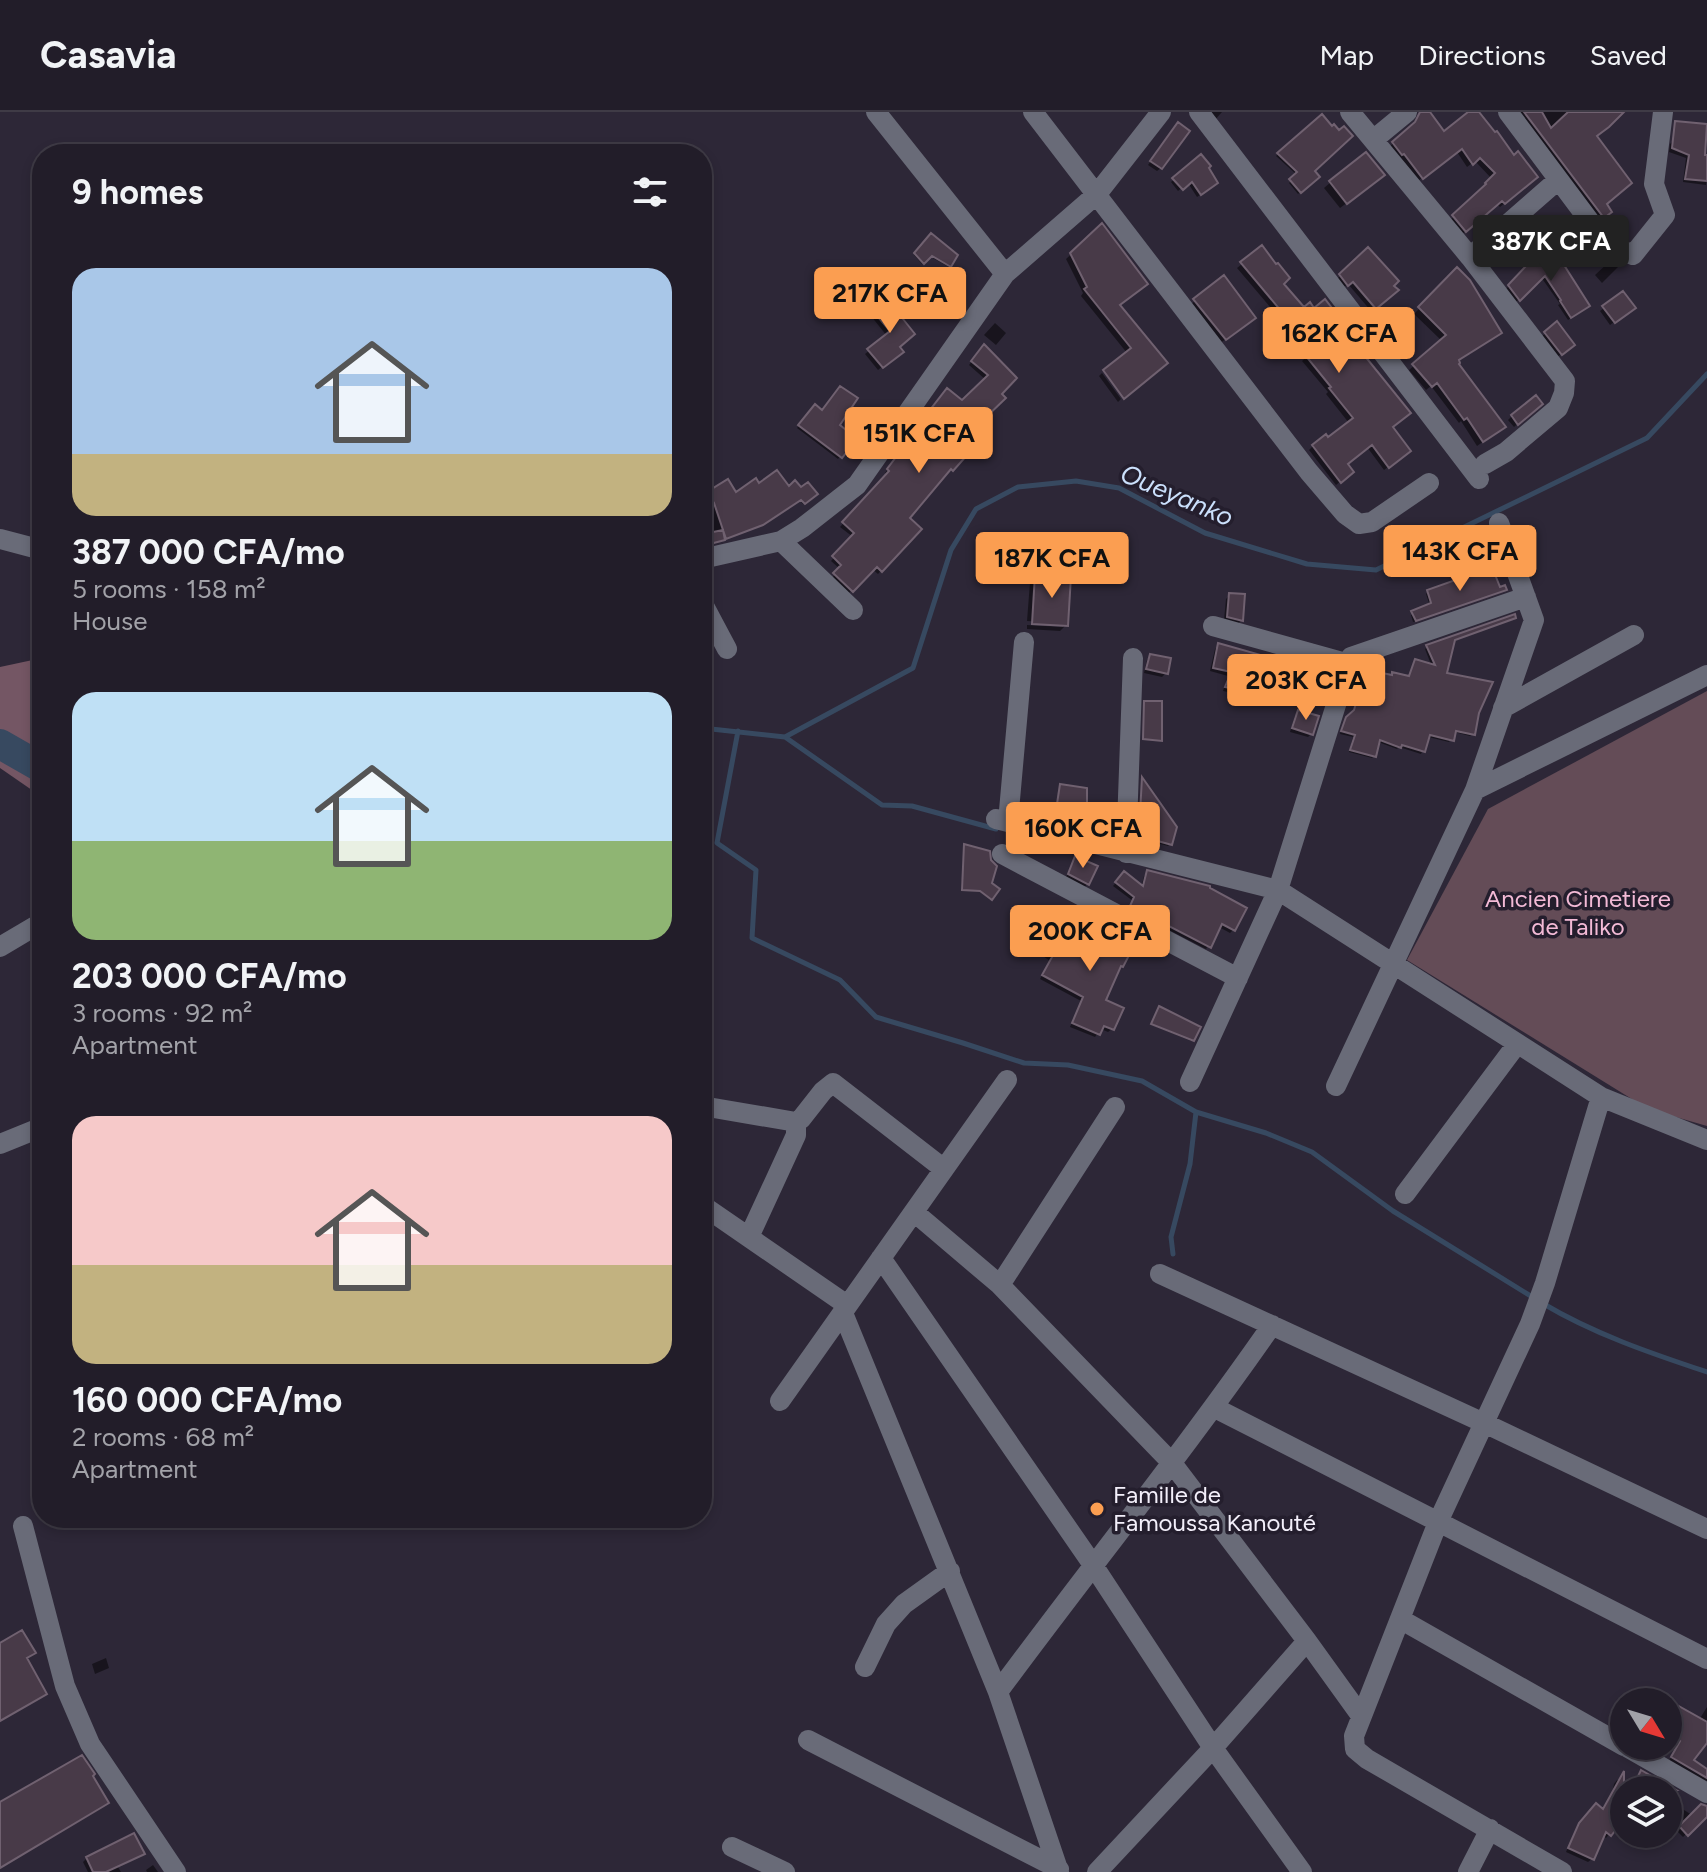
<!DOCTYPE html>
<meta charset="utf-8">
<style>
:root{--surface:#221d29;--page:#2e2a35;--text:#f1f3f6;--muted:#a2a2a8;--line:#3f3b46;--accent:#fb9e51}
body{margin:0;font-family:Figtree,sans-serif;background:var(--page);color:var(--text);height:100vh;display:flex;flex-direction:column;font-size:30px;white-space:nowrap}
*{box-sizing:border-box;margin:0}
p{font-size:26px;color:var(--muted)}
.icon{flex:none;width:44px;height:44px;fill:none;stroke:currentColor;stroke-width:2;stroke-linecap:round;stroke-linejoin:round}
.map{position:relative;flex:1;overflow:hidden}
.drawer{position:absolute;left:32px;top:32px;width:680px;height:1384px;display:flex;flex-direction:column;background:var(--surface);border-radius:32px;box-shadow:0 4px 12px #0003,0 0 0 2px var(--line)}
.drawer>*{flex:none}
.needle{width:52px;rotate:128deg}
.tools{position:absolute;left:1610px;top:1576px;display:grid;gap:16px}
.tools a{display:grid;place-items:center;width:72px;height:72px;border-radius:50%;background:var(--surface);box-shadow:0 4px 12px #0003,0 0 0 2px var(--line);font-size:40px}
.price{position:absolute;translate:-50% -68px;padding:0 18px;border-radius:8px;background:var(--accent);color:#111;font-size:26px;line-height:52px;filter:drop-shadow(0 2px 4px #0008)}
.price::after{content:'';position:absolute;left:50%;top:48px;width:24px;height:18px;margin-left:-12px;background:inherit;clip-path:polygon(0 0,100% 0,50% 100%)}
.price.on{background:#222;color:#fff}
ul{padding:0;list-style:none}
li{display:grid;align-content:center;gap:16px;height:424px;padding:0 40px}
li span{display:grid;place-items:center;height:248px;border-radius:24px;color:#555}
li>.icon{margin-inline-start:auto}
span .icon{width:144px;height:144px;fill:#fffc;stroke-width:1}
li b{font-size:34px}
h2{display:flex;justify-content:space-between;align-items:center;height:96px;padding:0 40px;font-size:34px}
header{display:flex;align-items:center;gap:48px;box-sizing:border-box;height:112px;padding:0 40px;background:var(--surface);border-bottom:2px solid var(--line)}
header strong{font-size:38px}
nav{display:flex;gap:44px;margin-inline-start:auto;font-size:28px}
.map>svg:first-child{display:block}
.green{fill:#644c57}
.forest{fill:#745664}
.shadow{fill:#0007}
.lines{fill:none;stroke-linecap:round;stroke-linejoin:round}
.stream{stroke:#374960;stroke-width:5}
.river{stroke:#374960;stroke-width:30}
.building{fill:#483a48;stroke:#706170;stroke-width:2}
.minor{stroke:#696b78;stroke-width:20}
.poi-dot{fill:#fb9e51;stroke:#241e2d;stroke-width:3}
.labels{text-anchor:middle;stroke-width:7;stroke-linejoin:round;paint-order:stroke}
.park-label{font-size:24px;fill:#f3bad6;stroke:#241e2d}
.poi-label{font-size:24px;fill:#f3effa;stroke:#241e2d;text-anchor:start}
.water-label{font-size:26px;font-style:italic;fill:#cbe0fc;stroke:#241e2d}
</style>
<header>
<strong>Casavia</strong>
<nav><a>Map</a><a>Directions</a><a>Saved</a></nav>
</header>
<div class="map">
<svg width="1707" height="1760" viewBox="0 0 1707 1760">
<rect width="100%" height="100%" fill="#2d2737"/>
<path class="green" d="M1707,579V1014L1648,997L1407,848L1488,697Z"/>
<path class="forest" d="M42,546V685L0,656V555Z"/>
<path class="shadow" d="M1207,0H1222L1214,9Z
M1422,0H1428L1444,22L1471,0H1477L1532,69L1500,95L1497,92L1461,123L1449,109L1483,78L1492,67L1475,49L1467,55L1457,40L1418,69L1389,35L1412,15L1416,6Z
M1517,0H1622L1595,24L1605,105L1598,109Z
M1322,5L1313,59L1318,65L1298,82L1289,71L1297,63L1276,44Z
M1175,16L1161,56L1157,59L1148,53Z
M1673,29L1707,45L1706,73L1683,70L1686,46L1669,40L1670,32Z
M1201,44L1213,74L1197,85L1188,71L1178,79L1171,70Z
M1376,69L1340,96L1324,76L1331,70Z
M1102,114L1118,193L1165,251L1127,241L1081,184L1083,181L1066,147Z
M931,124L950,154L949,155L929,144L922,152L914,143Z
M1262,136L1281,172L1304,198L1361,243L1404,343L1384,358L1367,335L1345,353L1347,364L1336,373L1309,338L1313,334L1328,328L1349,311L1326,282L1328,280L1302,249L1310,242L1237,156Z
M1368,138L1391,174L1396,178L1371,199L1348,172L1343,176L1337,167Z
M1536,145L1585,196L1568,208L1558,193L1560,192L1541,165L1516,190L1506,177L1525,158L1523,157Z
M1610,149L1618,155L1602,171L1595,163Z
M1457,158L1500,221L1457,250L1504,315L1477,334L1461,309L1459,311L1431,274L1426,278L1409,258L1442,229L1414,202Z
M1195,189L1248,211L1219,232L1189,194Z
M887,190L897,235V243L878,258L865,242L887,224L871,204Z
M1604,196L1629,199L1610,213L1600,199Z
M995,211L1006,221L996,233L984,223Z
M1557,212L1569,237L1557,245L1541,225Z
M981,238L1014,266L979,309L988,316L951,358L948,361L946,360L908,406L919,417L878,462L872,457L848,482L832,466L840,457L831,449L853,425L840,415L887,363L885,361L909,330L928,337L936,328L921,315L931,305L928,303L944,282L962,291L986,268L969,253Z
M1102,261L1121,287L1118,290L1099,264Z
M1540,291L1514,315L1508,308L1512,304Z
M815,295L855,327L838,347L797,316Z
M727,370L735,383L759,374L801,378L815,382L803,392L799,388L759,414L721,429L702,433V397H705L702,386Z
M1036,464L1066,513L1060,519L1027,517V513L1063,515V511L1027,509L1030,470Z
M1498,478L1502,479L1413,510L1411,503L1430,494L1426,482L1428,480Z
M1230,483L1241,508L1238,512L1224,508L1226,487Z
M1512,508L1453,529L1444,562L1477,601L1473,622L1470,624L1454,620L1449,630L1428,625L1421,642L1399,635L1397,637L1378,630L1374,644L1372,646L1349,640L1353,625L1340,622L1344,610L1352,602L1361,573L1363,570L1369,572L1373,562L1408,566L1416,549L1432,555L1425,537L1427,535Z
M1219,533L1285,570L1281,574L1266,570L1262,582L1258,586L1223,579L1228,564L1210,559L1215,537Z
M1151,544L1166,561L1162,565L1144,561L1147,548Z
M1298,601L1311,622L1308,625L1290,620L1295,604Z
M1142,668L1170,732L1168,734L1153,730L1156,721L1146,706L1139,704Z
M965,734L990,772L997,778L990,788L979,779L961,778Z
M1076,746L1087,772L1085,775L1066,765Z
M1148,761L1233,818L1230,821L1219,815L1206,837L1128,797L1133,789L1113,774L1124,762L1141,776L1144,764Z
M1052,827L1104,889L1112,917L1108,920L1101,917L1095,925L1070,915L1081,889L1040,867L1050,849L1043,844Z
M1158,898L1193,928L1191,929L1152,913Z
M106,1546L109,1556L95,1562L92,1552Z
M1668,1590L1699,1608L1707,1595V1628L1692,1648L1707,1660V1671L1669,1649L1678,1633L1668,1627Z
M1641,1661L1661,1678H1624V1704L1606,1726L1602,1723L1592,1747L1588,1750L1566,1740L1576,1717L1592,1697L1602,1699L1612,1681L1614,1672L1617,1668L1635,1672Z
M90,1664L106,1691L100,1697L0,1756V1692Z
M1668,1688L1692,1703L1704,1705L1683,1725L1668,1710Z
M139,1745L118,1755L121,1760H88L83,1750L87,1746Z
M153,1753L158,1760H147L146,1758Z"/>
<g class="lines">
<path class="stream" d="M702,616L785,625L913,556L951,438L976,397L1018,375L1076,369L1119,376L1205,421L1307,452L1376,458L1647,326L1707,262
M738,619L717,731L756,758L752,826L840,868L876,905L963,931L1024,951L1068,953L1142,969L1196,1000L1266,1021L1312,1040L1393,1099L1534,1186
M785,625L882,693L912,694L996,717
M1021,724L1051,733
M1173,1142L1171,1125L1190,1052L1196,1000
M1542,1191C1594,1222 1650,1241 1707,1260"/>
<path class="river" d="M0,632L42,656"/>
</g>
<path class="building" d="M1420,0H1430L1444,19L1468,0H1479L1495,20L1497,19L1514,43L1518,39L1538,65L1505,92L1502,89L1466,120L1452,103L1486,72L1485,71L1495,61L1480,46L1473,53L1462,37L1423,67L1404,42L1402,43L1392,30L1415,10Z
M1524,0H1542L1551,16L1568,0H1624L1609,15L1597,24L1632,71L1607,92L1612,100L1604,106Z
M1322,2L1332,14L1334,12L1339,18L1344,14L1353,24L1315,59L1320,65L1301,81L1289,67L1297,60L1277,41Z
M1675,9L1707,12L1705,43H1707V69L1685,67L1689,43L1672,36Z
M1178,10L1190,19L1162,57L1150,49Z
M1366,40L1385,63L1347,92L1329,69Z
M1201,42L1211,54L1209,56L1218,71L1201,83L1192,70L1183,78L1172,66Z
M1102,111L1148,172L1120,193L1168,251L1124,287L1103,258L1131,236L1084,177L1087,175L1070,141Z
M931,121L958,143L951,155L932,144L924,152L914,141Z
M1262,133L1276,152L1278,151L1290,166L1284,172L1304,195L1310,190L1314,196L1325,187L1366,241L1364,243L1411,301L1393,315L1411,339L1389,356L1372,333L1348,352L1354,360L1341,371L1312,333L1326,322L1328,325L1353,306L1329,276L1331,275L1305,243L1313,237L1240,150Z
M1368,135L1399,169L1394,174L1399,178L1376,197L1353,170L1348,174L1339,162Z
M1557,142L1590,194L1571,206L1560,189L1561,188L1545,164L1520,189L1508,173L1526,154L1525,152L1536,143L1544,152Z
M1457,155L1470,168L1502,221L1459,248L1460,251L1459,252L1506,315L1483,330L1467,306L1464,308L1437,271L1432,275L1412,252L1446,223L1418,195Z
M1224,163L1256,206L1226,228L1193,187Z
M1623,179L1636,196L1615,211L1602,194Z
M887,187L915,222L900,235L904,240L883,256L867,237L890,219L873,199Z
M1557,209L1575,233L1562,243L1544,220Z
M984,232L1017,266L1002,282L1006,286L982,309L991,316L953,359L951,357L910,406L922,417L882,460L877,455L853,480L833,461L841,453L832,444L854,421L842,410L889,359L887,357L912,324L929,335L937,323L923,311L932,300L930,298L947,276L962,288L988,263L971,249Z
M840,274L858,286L840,313L857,327L842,346L798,313L815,292L822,298Z
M1536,283L1543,292L1518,313L1511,303Z
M777,358L789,374L795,368L801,375L808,370L818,382L805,392L801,388L763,413L726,427L723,418L725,428L710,432L708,421L723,418L714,391L706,395L702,383L728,367L736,380L756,366L759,371Z
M1492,455L1500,475L1505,473L1507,478L1416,509L1411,499L1431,491L1427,478Z
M1035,462L1071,464L1068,514L1032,512Z
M1229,481L1245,482L1243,509L1227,505Z
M1515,502L1516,506L1455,528L1447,561L1493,570L1479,601L1475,623L1456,619L1454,629L1430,623L1425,640L1402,633L1401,636L1380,628L1376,645L1350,638L1355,623L1341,619L1346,605L1354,598L1363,568L1370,570L1372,559L1392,563V560L1409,564L1415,547L1435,553L1426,533Z
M1218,531L1292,552L1287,571L1270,566L1263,583L1225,575L1231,560L1213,556Z
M1150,542L1171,546L1168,562L1146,557Z
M1144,589H1162V629L1143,627Z
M1298,598L1319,604L1313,623L1292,616Z
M1142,665L1177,715L1172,733L1154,728L1157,717L1149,704L1140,702Z
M1060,672L1087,676V701H1080L1077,712L1055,705Z
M964,732L990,739L991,748L997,754L992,771L1000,777L992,788L980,779L962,778Z
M1075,744L1098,754L1089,773L1068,762Z
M1147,758L1210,774V776L1247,796L1235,819L1222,812L1211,836L1130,794L1134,785L1115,770L1124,759L1143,774Z
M1110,813L1137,828L1123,855L1121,854L1106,888L1124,896L1114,918L1104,914L1100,923L1072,911L1083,885L1042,863L1052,845L1045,840L1056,821L1067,828L1079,814L1103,826Z
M1159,894L1201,915L1194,929L1151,912Z
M22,1518L36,1541L27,1546L47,1582L0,1609V1531Z
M1668,1588L1707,1610V1631L1694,1648L1707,1657V1666L1671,1645L1680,1629L1668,1622Z
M82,1643L95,1662L93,1664L109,1691L0,1756V1690Z
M1641,1658L1676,1678H1645L1634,1673Z
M1624,1659V1707L1611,1724L1606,1720L1594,1748L1568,1736L1579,1711L1596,1691L1603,1697Z
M1701,1692L1707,1694V1705L1688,1724L1679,1714Z
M134,1721L145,1742L106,1760H93L86,1745Z"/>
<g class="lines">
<path class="minor" d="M876,0L1005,162
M1033,0L1309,360L1345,402L1359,412L1372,410L1429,371
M1199,0L1479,367
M1350,0L1470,145
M1508,0L1606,131L1633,143L1665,103L1654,72L1663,0
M1373,28L1407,0
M1485,352L1506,340L1558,296L1564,281L1565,269L1470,145L1558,68
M0,427L42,438
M781,429L853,498
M702,447L781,429L802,416L857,373L1005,162L1097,82L1161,0
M702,490L727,537
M1213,514L1349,552
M1503,596L1634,523
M1475,678L1707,563
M996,707L1278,778L1601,985L1707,1028
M1008,710L1024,530
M1126,741L1133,546
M1002,742L1238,866
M0,835L42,810
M1190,970L1278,778L1351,545L1526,485
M1336,974L1475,678L1534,508L1499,411
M702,994L796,1010L801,1007L823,979L833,971L944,1057
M0,1032L42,1015
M1405,1082L1517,932
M702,1093L847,1193
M914,1100L1000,1173L1172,1351L1307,1529L1361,1604
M749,1125L796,1023V1010
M881,1146L1093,1453L1213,1636L1302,1760
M1160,1162L1484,1311L1707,1417
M1000,1173L1115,995
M843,1201L998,1580L1059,1760
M780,1289L1007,968
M1215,1296L1707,1547
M23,1414L65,1574L90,1632L176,1760
M1400,1507L1624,1634
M865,1555L886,1512L904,1492L950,1459
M998,1580C1089,1457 1185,1338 1272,1213
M808,1628L1059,1757
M1625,1634L1707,1681
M732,1735L785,1760
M1097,1760L1213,1636L1307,1529
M1468,1760L1490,1717
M1562,1760L1367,1647L1355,1637L1354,1624L1438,1410L1530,1212L1545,1171L1601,985"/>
</g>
<circle class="poi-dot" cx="1097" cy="1397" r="8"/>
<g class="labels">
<g class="park-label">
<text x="1578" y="795">Ancien Cimetiere<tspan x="1578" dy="28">de Taliko</tspan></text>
</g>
<g class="poi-label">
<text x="1113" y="1391">Famille de<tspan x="1113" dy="28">Famoussa Kanouté</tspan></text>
</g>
<g class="water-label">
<text transform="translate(1177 383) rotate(23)" y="9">Oueyanko</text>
</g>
</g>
</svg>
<div class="tools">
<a><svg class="needle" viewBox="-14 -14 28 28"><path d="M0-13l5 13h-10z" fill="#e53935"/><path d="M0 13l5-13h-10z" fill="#a2a2a8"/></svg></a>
<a><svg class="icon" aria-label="layers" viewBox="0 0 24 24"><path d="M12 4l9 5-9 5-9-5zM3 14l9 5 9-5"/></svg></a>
</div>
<b class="price on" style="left:1551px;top:171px">387K CFA</b>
<b class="price" style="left:890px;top:223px">217K CFA</b>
<b class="price" style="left:1339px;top:263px">162K CFA</b>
<b class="price" style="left:919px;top:363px">151K CFA</b>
<b class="price" style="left:1460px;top:481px">143K CFA</b>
<b class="price" style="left:1052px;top:488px">187K CFA</b>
<b class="price" style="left:1306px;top:610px">203K CFA</b>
<b class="price" style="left:1083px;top:758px">160K CFA</b>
<b class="price" style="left:1090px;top:861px">200K CFA</b>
<section class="drawer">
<h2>9 homes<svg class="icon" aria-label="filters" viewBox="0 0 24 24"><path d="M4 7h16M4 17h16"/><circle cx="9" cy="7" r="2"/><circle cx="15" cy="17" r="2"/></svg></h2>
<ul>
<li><span style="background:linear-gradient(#a9c7e8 75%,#c2b280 0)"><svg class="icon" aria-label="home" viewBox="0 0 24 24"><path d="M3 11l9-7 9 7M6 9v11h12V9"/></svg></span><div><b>387 000 CFA/mo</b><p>5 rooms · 158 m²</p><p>House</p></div></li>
<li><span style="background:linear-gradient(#bfe0f5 60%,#8fb573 0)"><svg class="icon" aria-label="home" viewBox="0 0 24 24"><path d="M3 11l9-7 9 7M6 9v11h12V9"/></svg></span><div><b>203 000 CFA/mo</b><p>3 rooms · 92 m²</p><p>Apartment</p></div></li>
<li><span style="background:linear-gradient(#f6c9c9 60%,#c2b280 0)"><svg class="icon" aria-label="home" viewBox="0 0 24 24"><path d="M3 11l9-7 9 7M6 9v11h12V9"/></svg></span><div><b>160 000 CFA/mo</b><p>2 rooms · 68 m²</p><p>Apartment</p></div></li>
</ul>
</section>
</div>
